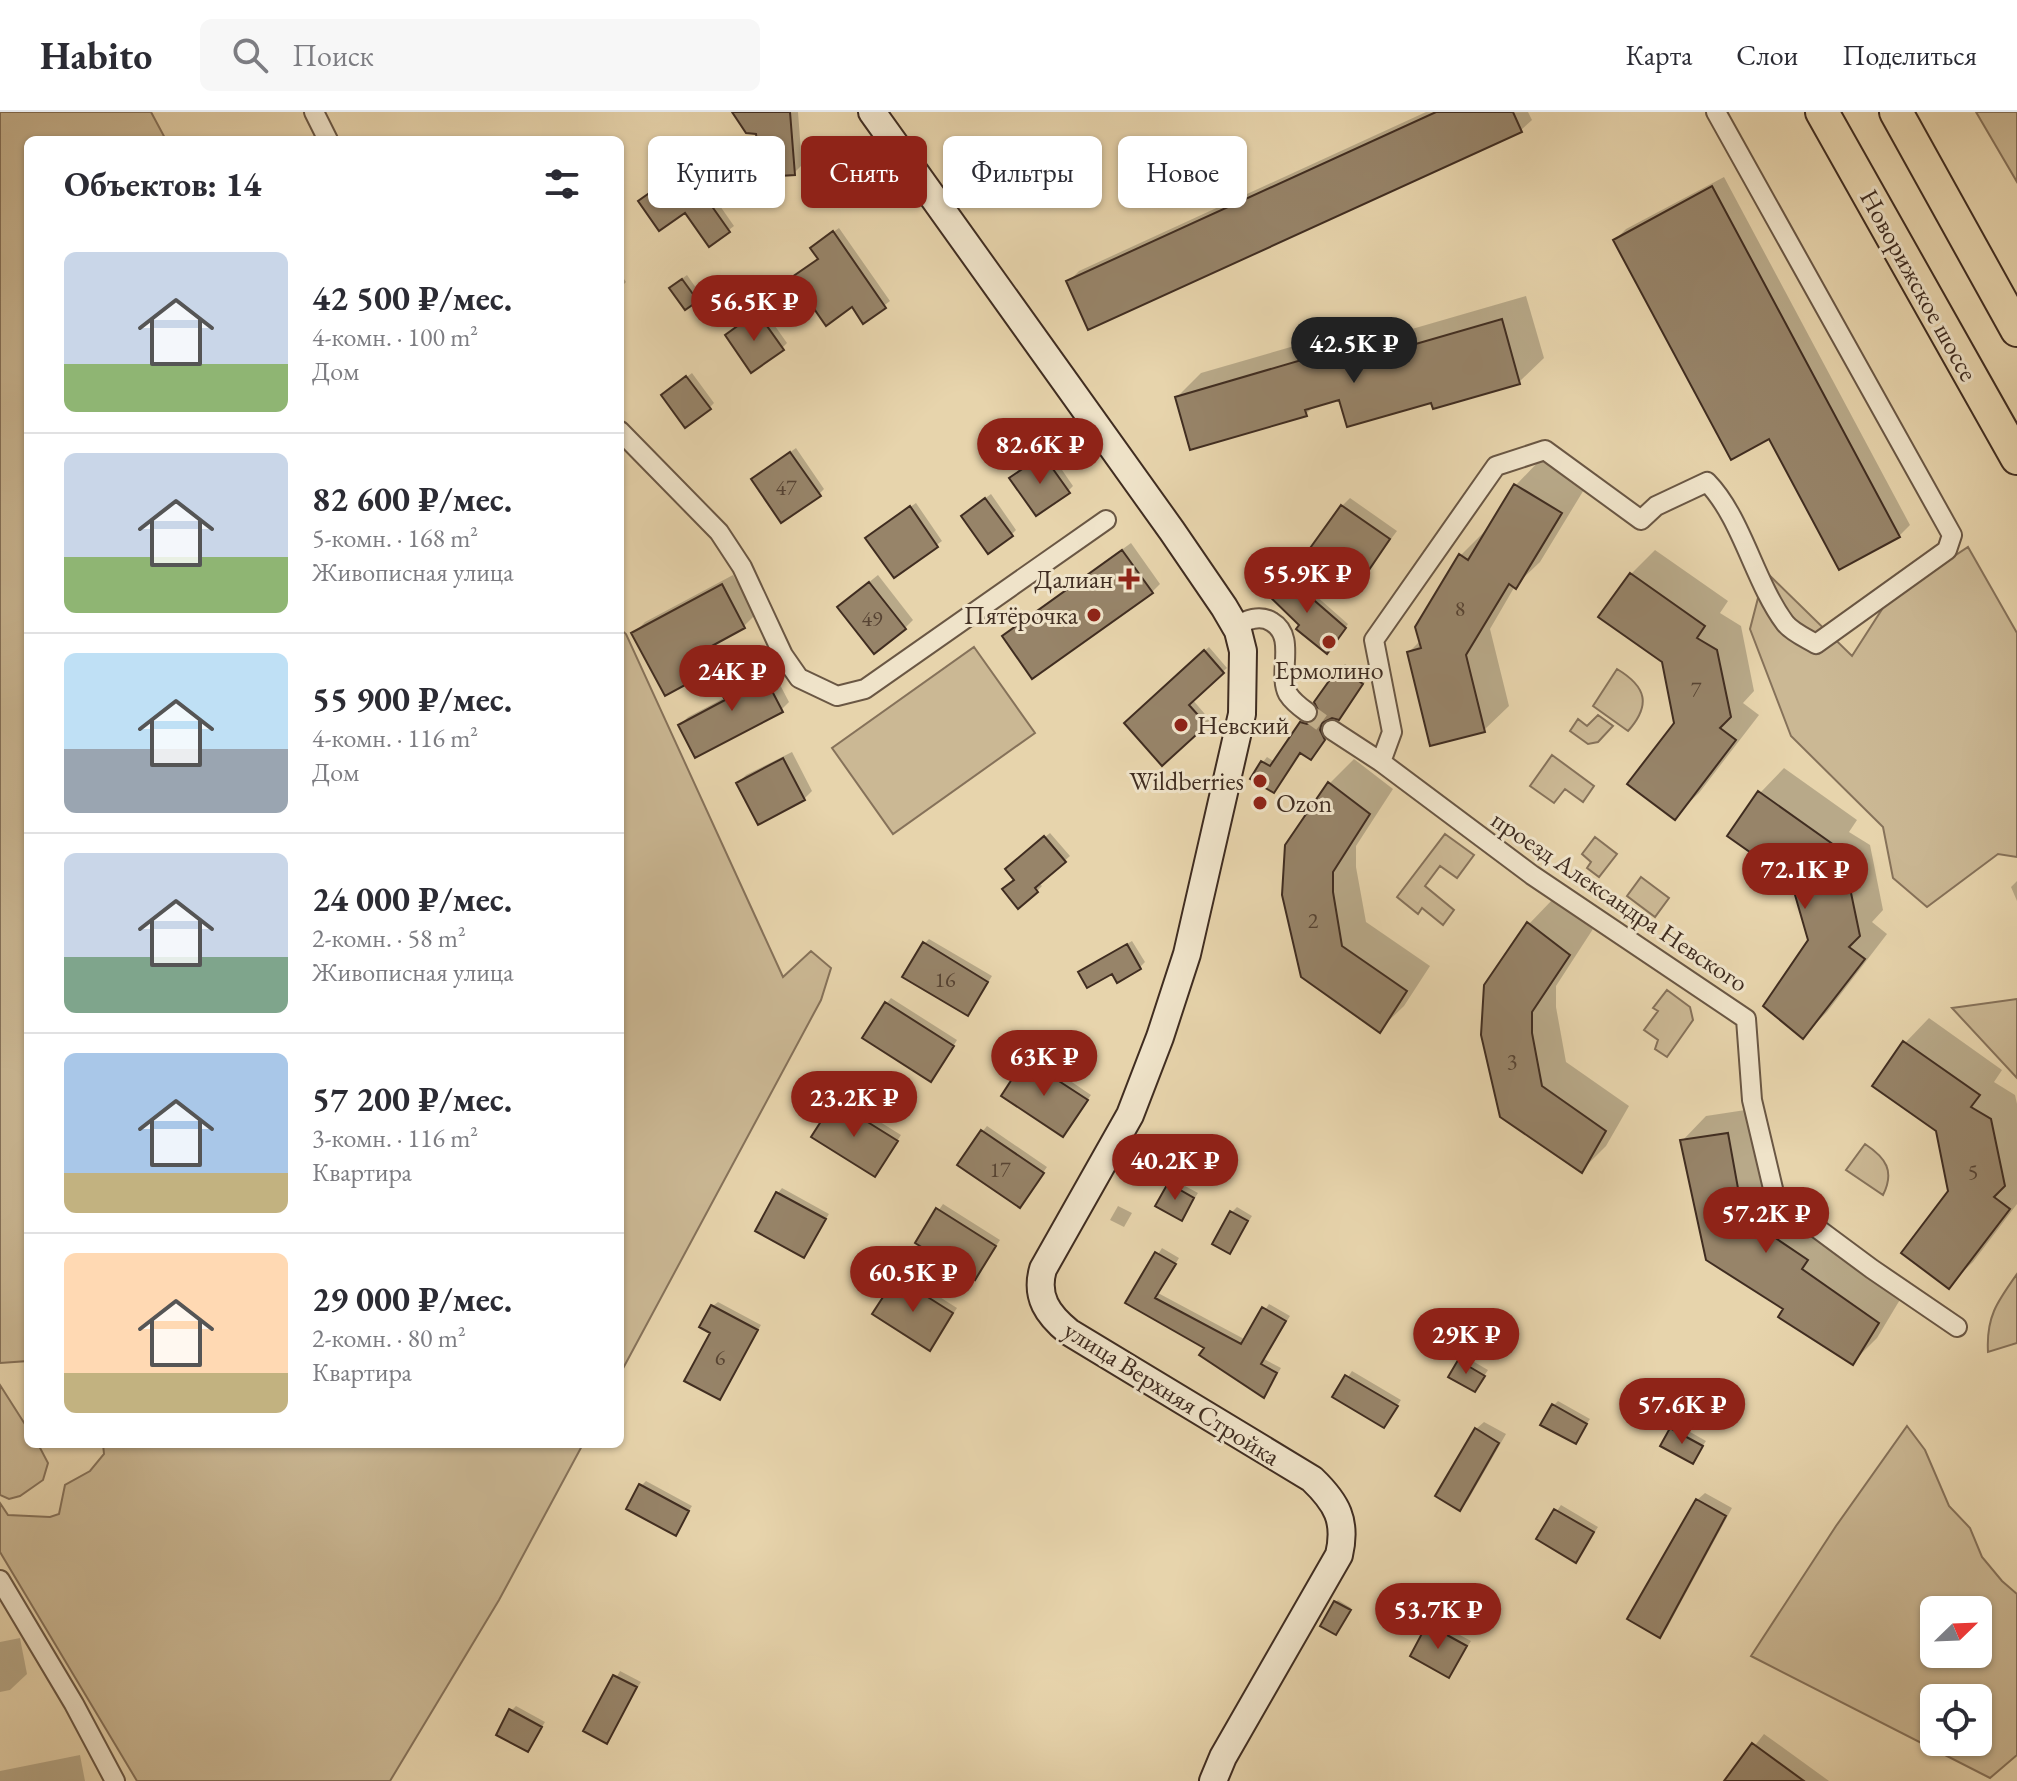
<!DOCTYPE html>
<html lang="ru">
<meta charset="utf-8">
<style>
:root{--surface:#fff;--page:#f7f7f7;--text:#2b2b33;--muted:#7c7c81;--line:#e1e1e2;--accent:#8f2418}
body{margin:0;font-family:"EB Garamond",serif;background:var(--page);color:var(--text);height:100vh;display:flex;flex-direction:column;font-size:30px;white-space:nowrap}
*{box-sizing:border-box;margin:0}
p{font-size:26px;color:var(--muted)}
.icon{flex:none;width:44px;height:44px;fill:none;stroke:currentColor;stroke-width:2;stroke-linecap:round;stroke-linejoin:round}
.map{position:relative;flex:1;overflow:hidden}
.drawer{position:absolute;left:24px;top:24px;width:600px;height:1312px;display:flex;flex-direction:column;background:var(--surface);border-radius:12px;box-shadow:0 2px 6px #0004}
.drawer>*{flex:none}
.top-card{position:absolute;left:648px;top:24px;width:760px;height:72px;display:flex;gap:16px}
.needle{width:52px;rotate:67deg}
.controls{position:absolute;left:1920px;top:1484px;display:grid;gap:16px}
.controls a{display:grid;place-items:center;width:72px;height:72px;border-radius:12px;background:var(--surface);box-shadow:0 2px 6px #0004;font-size:40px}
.price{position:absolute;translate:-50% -68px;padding:0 18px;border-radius:28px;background:var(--accent);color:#fff;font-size:26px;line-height:52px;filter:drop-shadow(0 2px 4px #0008)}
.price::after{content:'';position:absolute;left:50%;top:48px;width:24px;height:18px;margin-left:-12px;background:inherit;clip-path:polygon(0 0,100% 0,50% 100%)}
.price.active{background:#222;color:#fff}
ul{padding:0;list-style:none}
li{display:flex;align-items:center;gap:24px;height:200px;padding:0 40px}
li+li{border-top:2px solid var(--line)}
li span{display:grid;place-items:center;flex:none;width:224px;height:160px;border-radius:12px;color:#555}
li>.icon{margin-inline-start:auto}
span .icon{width:96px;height:96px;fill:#fffc;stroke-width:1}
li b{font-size:34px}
h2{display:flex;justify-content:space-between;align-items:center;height:96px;padding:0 40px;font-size:34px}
.chip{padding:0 28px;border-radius:12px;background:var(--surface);box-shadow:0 2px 6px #0004;font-size:28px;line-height:72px}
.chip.active{background:var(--accent);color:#fff}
header{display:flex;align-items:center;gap:48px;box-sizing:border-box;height:112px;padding:0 40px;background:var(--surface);border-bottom:2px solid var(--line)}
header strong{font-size:38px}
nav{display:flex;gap:44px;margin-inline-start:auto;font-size:28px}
.search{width:560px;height:72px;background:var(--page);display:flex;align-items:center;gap:20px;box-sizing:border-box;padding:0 28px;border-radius:12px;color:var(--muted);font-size:30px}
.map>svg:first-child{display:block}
.green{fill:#cbb894;stroke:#86725a;stroke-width:2;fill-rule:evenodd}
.shadow{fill:#0003}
.building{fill:#978469;stroke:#402d21;stroke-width:2}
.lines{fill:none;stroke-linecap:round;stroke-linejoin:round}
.street-tunnel{stroke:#c6b390;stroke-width:18;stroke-dasharray:18 9;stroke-linecap:butt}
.street-casing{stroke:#6a5744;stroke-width:22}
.secondary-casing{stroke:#402d21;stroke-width:30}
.highway-casing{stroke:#402d21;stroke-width:36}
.street{stroke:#efe3c9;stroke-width:18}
.secondary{stroke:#efe3c9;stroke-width:26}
.highway{stroke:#e7d4ac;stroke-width:32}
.poi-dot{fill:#8f2418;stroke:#efe3c9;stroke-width:3}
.labels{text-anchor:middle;stroke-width:6;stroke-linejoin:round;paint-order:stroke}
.number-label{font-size:22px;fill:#564333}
.street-label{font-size:26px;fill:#402d21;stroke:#efe3c9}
.poi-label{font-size:26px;fill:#402d21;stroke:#efe3c9;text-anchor:end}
</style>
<header>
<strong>Habito</strong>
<div class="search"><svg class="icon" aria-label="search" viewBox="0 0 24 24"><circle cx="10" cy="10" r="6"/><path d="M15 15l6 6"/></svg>Поиск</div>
<nav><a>Карта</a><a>Слои</a><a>Поделиться</a></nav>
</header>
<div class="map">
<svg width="2017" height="1669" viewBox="0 0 2017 1669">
<rect width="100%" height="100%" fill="#e7d4ac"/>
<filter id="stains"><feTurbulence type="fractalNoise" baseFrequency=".0025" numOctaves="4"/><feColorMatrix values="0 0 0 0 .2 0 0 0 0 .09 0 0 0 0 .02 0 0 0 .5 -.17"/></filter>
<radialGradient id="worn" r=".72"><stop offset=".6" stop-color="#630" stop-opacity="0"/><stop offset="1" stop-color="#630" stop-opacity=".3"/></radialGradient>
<path class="green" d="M0,0H151L166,28H28V1249L0,1251Z
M1976,0H2017V70Z
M1968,435L2017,521V745L1998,742L1927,795L1893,766L1883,715L1791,624L1750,517L1765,459L1852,544L1888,488Z
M620,517L626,522L783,865L811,839L831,856L821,888L620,1262Z
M974,535L1035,621L893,722L832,636Z
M1617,557C1647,575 1651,593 1628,619L1593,594Z
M1598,603L1613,614L1598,630L1588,632L1570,619L1578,607L1587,614Z
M1552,643L1594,674L1583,690L1565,677L1554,691L1530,674Z
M1445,722L1474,743L1457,766L1440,754L1425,774L1454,798L1443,813L1422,796L1418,802L1397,785Z
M1595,725L1617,742L1599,765L1587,756L1591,750L1582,742Z
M1641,765L1669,786L1655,805L1627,784Z
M1667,878L1690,895L1693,908L1667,945L1655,937L1658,928L1644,918L1658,899L1653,896Z
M2017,887V966L1952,896Z
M1865,1032C1886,1046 1895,1059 1883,1083L1846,1058Z
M2017,1162V1231L1988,1240C1986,1205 1997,1190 2017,1162Z
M0,1273L28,1317V1332H38L48,1351L43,1368L20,1384L9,1387L0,1383Z
M1907,1314L1925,1338L1949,1394L1970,1416L1982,1445L2002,1469L2017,1482V1643L1990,1666L1751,1544L1836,1414ZM1934,1498H1978V1542H1934ZM1934,1586H1978V1630H1934Z
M103,1332H583L499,1488L390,1669H137L0,1440V1391L8,1403L50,1405L59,1402L65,1373L90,1359L104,1342Z"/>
<path class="shadow" d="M735,0H798L802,53L794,61L758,20Z
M1426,0H1528L1532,8L1521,18L1068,170L1079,159Z
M681,38L734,114L710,132L667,70L662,51Z
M1724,65L1910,413L1899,424L1770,324L1615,128L1626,117Z
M839,116L890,189L864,209L852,193L799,160L820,146L817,131Z
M620,161L626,170L620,176Z
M687,163L701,183L696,188L676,171Z
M1526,184L1544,246L1519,270L1433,288L1341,286L1315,293L1306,302L1177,285L1201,261L1363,214L1367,230Z
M763,197L787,231L782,236L732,219Z
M692,261L714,291L709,296L668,279Z
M796,336L824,377L819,382L758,363Z
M1049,339L1073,374L1068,379L1017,362Z
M1540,348L1585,376L1540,450L1515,474L1490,517L1509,594L1484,618L1409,540L1421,528L1461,443L1485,419L1487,420L1516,373Z
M991,382L1016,418L1011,423L968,399Z
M1350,386L1397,419L1358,471L1342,394Z
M916,391L942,429L894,464L873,421Z
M1131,431L1160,472L1152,480L1004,524Z
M1655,438L1728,489L1720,501L1741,514L1754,579L1743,591L1759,603L1699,681L1674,705L1676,611L1664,549L1631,462Z
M1290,461L1348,512L1330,536L1269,482Z
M733,463L755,503L744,514L711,533L719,547L708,558L634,521L645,510Z
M878,463L913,508L905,516L848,487Z
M1209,535L1227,556L1192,587L1210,608L1162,651L1188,553Z
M767,548L789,590L781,598L680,613L688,605L726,585L721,575L729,567Z
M1345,552L1367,567L1343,601L1326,607L1324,612L1329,621L1315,641L1301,639L1274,679L1263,650L1267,645L1275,650L1307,606L1319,607L1340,557Z
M792,640L812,679L804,687L738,671L746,663Z
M1354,647L1393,677L1356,734V755L1366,810L1430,854L1404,894L1379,918L1287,733L1330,671Z
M1784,656L1857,708L1849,720L1870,733L1883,798L1872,810L1887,822L1827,900L1803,924L1810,829L1792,767L1760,681Z
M1050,721L1070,744L1039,771L1042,774L1037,779L1016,767L1012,752Z
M2017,769V789L2011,775Z
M1553,787L1593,817L1556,874V895L1566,950L1629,994L1606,1034L1582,1058L1486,874L1529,812Z
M929,827L992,864L972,897L924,832Z
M1132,829L1145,850L1140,855L1113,859L1086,856Z
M891,886L957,928L936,962L887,891Z
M1929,906L2002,958L1994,970L2015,983L2017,992V1092L1973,1150L1948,1174L1950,1080L1938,1017L1905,931Z
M1032,943L1091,983L1063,1023L1027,948Z
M840,985L901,1023L875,1063L814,1025Z
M1752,997L1767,1079L1901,1186L1877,1226L1853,1250L1785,1196L1682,1029L1706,1004Z
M987,1014L1047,1055L1024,1088L983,1019Z
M1174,1068L1198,1081L1181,1107L1169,1072Z
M782,1076L829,1102L804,1144L778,1081Z
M943,1092L1000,1128L975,1166L917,1130Z
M1118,1094L1132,1101L1124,1115L1110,1108Z
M1237,1095L1252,1104L1229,1140L1232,1100Z
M1162,1136L1179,1146L1158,1181L1246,1228L1269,1192L1290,1204L1264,1247L1281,1256L1264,1284L1206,1235L1128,1190Z
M902,1161L957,1196L934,1231L897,1166Z
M718,1190L761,1213L719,1286L712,1220L713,1194Z
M1464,1244L1488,1258L1475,1278L1459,1249Z
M1352,1259L1401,1288L1384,1314L1335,1284Z
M1558,1289L1590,1307L1575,1330L1553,1294Z
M1484,1310L1506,1322L1468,1388L1460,1396L1476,1317Z
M1676,1312L1706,1329L1692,1350L1671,1317Z
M646,1369L692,1394L675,1421L641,1374Z
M1705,1381L1732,1396L1667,1516L1660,1523L1697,1388Z
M1561,1393L1598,1415L1576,1448L1539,1426Z
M1338,1488L1351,1496L1338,1519L1336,1490Z
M1434,1509L1471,1529L1449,1564L1429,1513Z
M20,1526L27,1562L10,1578L0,1580V1530Z
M620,1559L641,1570L606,1629L586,1618Z
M516,1594L545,1610L528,1638L511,1599Z
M1764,1622L1829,1669H1727Z
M80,1643L85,1669H0V1659Z"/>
<path class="building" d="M732,0H790L795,63L762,65L756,22L746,21Z
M1436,0H1513L1522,20L1088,218L1066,169Z
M675,42L730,120L709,135L685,101L659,119L638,89L665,70L655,56Z
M1712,74L1900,425L1839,458L1769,327L1731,348L1613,128Z
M833,119L886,196L863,212L852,195L826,214L792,165L818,147L810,136Z
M682,167L698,189L685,198L669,176Z
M757,200L784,238L751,261L725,223Z
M1502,207L1520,272L1433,297L1431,291L1347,315L1339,288L1305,298L1307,304L1190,338L1175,285L1339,237L1343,253Z
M686,264L711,297L685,316L661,283Z
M790,340L821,384L781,411L751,367Z
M1043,343L1070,381L1036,404L1009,366Z
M1514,372L1562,401L1516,477L1509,472L1466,543L1485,620L1430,634L1407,540L1421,536L1415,515L1459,442L1468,448Z
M985,386L1013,424L988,442L961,404Z
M1341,393L1390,427L1358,474L1308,439Z
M910,394L938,435L894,466L865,426Z
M1122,438L1153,481L1032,567L1002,524Z
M1630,461L1705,514L1697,526L1717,538L1731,605L1720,616L1736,628L1675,708L1627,672L1674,611L1662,550L1598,505Z
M1285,463L1346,516L1327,542L1296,517L1299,513L1267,482Z
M869,470L906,517L874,542L837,495Z
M722,472L745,516L699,541L709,560L665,584L631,521Z
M1204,538L1224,561L1189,593L1207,613L1162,654L1124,611Z
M759,554L783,600L695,646L678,613L725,588L718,575Z
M1339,555L1363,572L1339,608L1332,606L1322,611L1320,618L1325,628L1311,648L1300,641L1274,681L1250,667L1261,649L1270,654L1300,610L1307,612L1316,608L1319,600L1314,590Z
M783,646L805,688L758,713L736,671Z
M1328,670L1370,702L1333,760V780L1342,834L1407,879L1380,921L1301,865L1282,783L1285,733Z
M1758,679L1834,733L1826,745L1846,757L1860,824L1849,835L1865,847L1803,927L1763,894L1808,828L1791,769L1727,724Z
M1044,724L1066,750L1035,776L1038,780L1018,797L1002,777L1014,768L1005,757Z
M1527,810L1570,843L1532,900V921L1542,974L1606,1019L1582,1061L1500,1005L1481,923L1484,873Z
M923,830L988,870L968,904L902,865Z
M1127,832L1141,857L1117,871L1112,862L1087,876L1078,860Z
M885,890L954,934L931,970L862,926Z
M1903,929L1980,983L1971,995L1991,1007L2005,1074L1994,1085L2010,1097L1949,1177L1901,1141L1948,1079L1936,1019L1872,974Z
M1025,947L1088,988L1063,1025L1001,984Z
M834,989L898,1029L875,1065L811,1025Z
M981,1018L1044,1061L1020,1096L957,1053Z
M1728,1021L1743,1104L1808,1148L1802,1157L1879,1211L1853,1253L1778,1205L1783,1197L1706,1148L1680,1028Z
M1168,1071L1194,1086L1182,1109L1155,1094Z
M776,1080L826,1107L804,1146L755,1119Z
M936,1096L996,1134L975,1168L915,1131Z
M1230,1099L1248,1109L1230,1142L1212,1132Z
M1155,1140L1176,1152L1155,1186L1241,1232L1262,1195L1286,1209L1261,1252L1277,1261L1264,1286L1199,1243L1204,1236L1125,1191Z
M896,1165L953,1201L930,1239L872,1202Z
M711,1193L758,1218L720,1288L684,1269L710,1221L699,1215Z
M1458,1248L1485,1264L1475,1280L1448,1265Z
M1345,1263L1398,1294L1384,1316L1332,1285Z
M1552,1292L1587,1312L1576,1332L1540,1313Z
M1475,1316L1499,1331L1460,1399L1435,1384Z
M1670,1316L1703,1334L1693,1352L1660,1334Z
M639,1372L689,1399L676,1424L626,1397Z
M1696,1387L1726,1404L1660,1526L1627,1507Z
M1554,1397L1594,1420L1576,1451L1536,1427Z
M1334,1489L1351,1498L1336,1523L1320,1514Z
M1427,1512L1467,1534L1449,1566L1410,1544Z
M613,1563L637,1575L607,1632L583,1619Z
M509,1597L542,1615L528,1640L496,1623Z
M1752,1631L1804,1669H1724Z"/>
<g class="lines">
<path class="street-tunnel" d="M1307,600L1332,618"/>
<g class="street-casing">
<path id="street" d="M314,0L328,28
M620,319L719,420L742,455L783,543L799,566L837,584L865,577L1106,408
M1235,514C1246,508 1260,502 1272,510C1297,525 1277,561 1288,582C1293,590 1300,595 1307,600
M1332,618L1381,650L1532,763L1746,907L1752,988L1775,1085L1872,1157L1957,1215
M1381,650L1392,620L1374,528L1496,354L1545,338L1641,408L1656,394L1707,370C1742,406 1754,469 1785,511C1792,520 1806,526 1816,532L1947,438L1952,423L1716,0
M0,1468L74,1592L115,1669"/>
</g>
<g class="secondary-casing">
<path id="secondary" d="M872,0L1172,419L1224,495L1238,519L1243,539L1242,602L1187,842L1160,925L1130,1003L1043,1157C1035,1185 1048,1203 1069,1220L1312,1367C1337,1391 1347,1409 1339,1443L1223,1645L1213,1669"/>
</g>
<g class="highway-casing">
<path id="highway" d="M1822,0L2017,346
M1896,0L2017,218"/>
</g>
<use href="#street" class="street"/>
<use href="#secondary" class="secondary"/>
<use href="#highway" class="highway"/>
</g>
<g class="poi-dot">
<path d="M1125 455h8v8h8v8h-8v8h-8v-8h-8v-8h8z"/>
<circle cx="1094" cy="503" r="8"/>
<circle cx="1329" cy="530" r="8"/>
<circle cx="1181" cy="613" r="8"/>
<circle cx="1260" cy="669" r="8"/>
<circle cx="1260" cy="691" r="8"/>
</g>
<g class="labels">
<g class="number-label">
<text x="786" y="383">47</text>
<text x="1460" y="504">8</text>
<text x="872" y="514">49</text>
<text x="1696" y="585">7</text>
<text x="1313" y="816">2</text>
<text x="945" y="875">16</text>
<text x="1512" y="957">3</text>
<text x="1000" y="1065">17</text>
<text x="1973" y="1067">5</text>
<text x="720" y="1253">6</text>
</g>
<g class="street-label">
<text transform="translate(1919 173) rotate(61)" y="9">Новорижское шоссе</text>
<text transform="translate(1620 789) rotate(34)" y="9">проезд Александра Невского</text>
<text transform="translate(1172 1281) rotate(32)" y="9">улица Верхняя Стройка</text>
</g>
<g class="poi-label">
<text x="1113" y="476">Далиан</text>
<text x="1078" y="512">Пятёрочка</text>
<text x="1329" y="567" text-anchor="middle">Ермолино</text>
<text x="1197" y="622" text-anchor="start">Невский</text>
<text x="1244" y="678">Wildberries</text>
<text x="1276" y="700" text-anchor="start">Ozon</text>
</g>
</g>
<rect width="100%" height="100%" filter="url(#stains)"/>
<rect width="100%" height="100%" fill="url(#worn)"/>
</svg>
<div class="controls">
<a><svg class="needle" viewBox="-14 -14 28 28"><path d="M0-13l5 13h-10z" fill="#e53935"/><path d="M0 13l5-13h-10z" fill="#7c7c81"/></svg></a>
<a><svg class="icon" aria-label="locate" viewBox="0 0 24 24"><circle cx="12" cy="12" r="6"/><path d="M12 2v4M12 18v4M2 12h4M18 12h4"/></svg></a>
</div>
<b class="price" style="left:754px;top:231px">56.5K ₽</b>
<b class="price active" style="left:1354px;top:273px">42.5K ₽</b>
<b class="price" style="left:1040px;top:374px">82.6K ₽</b>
<b class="price" style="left:1307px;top:503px">55.9K ₽</b>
<b class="price" style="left:732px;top:601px">24K ₽</b>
<b class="price" style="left:1805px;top:799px">72.1K ₽</b>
<b class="price" style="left:1044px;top:986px">63K ₽</b>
<b class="price" style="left:854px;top:1027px">23.2K ₽</b>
<b class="price" style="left:1175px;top:1090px">40.2K ₽</b>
<b class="price" style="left:1766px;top:1143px">57.2K ₽</b>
<b class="price" style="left:913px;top:1202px">60.5K ₽</b>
<b class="price" style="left:1466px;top:1264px">29K ₽</b>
<b class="price" style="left:1682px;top:1334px">57.6K ₽</b>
<b class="price" style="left:1438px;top:1539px">53.7K ₽</b>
<div class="top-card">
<a class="chip">Купить</a>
<a class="chip active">Снять</a>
<a class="chip">Фильтры</a>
<a class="chip">Новое</a>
</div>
<section class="drawer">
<h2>Объектов: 14<svg class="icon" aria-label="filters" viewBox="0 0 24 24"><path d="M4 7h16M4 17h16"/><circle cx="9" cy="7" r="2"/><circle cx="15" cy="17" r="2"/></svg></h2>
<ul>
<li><span style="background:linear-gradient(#c9d6e8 70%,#8fb573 0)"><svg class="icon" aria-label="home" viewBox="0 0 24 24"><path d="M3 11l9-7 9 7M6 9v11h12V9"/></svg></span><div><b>42 500 ₽/мес.</b><p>4-комн. · 100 m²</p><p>Дом</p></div></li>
<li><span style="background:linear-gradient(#c9d6e8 65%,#8fb573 0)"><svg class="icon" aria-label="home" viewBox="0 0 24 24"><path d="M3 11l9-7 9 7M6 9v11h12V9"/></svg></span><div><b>82 600 ₽/мес.</b><p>5-комн. · 168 m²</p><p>Живописная улица</p></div></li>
<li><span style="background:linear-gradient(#bfe0f5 60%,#9aa5b1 0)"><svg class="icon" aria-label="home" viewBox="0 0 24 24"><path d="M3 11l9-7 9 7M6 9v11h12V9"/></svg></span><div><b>55 900 ₽/мес.</b><p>4-комн. · 116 m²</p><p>Дом</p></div></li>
<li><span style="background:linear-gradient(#c9d6e8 65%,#7fa58c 0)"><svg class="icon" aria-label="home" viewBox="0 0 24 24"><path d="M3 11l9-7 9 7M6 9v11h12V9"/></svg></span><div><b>24 000 ₽/мес.</b><p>2-комн. · 58 m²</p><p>Живописная улица</p></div></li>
<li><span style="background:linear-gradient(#a9c7e8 75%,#c2b280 0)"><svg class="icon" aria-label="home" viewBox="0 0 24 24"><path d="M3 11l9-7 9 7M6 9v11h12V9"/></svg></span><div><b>57 200 ₽/мес.</b><p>3-комн. · 116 m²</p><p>Квартира</p></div></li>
<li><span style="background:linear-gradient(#ffd9b3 75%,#c2b280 0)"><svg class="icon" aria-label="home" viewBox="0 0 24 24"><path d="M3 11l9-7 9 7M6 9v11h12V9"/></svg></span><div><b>29 000 ₽/мес.</b><p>2-комн. · 80 m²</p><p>Квартира</p></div></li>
</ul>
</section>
</div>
